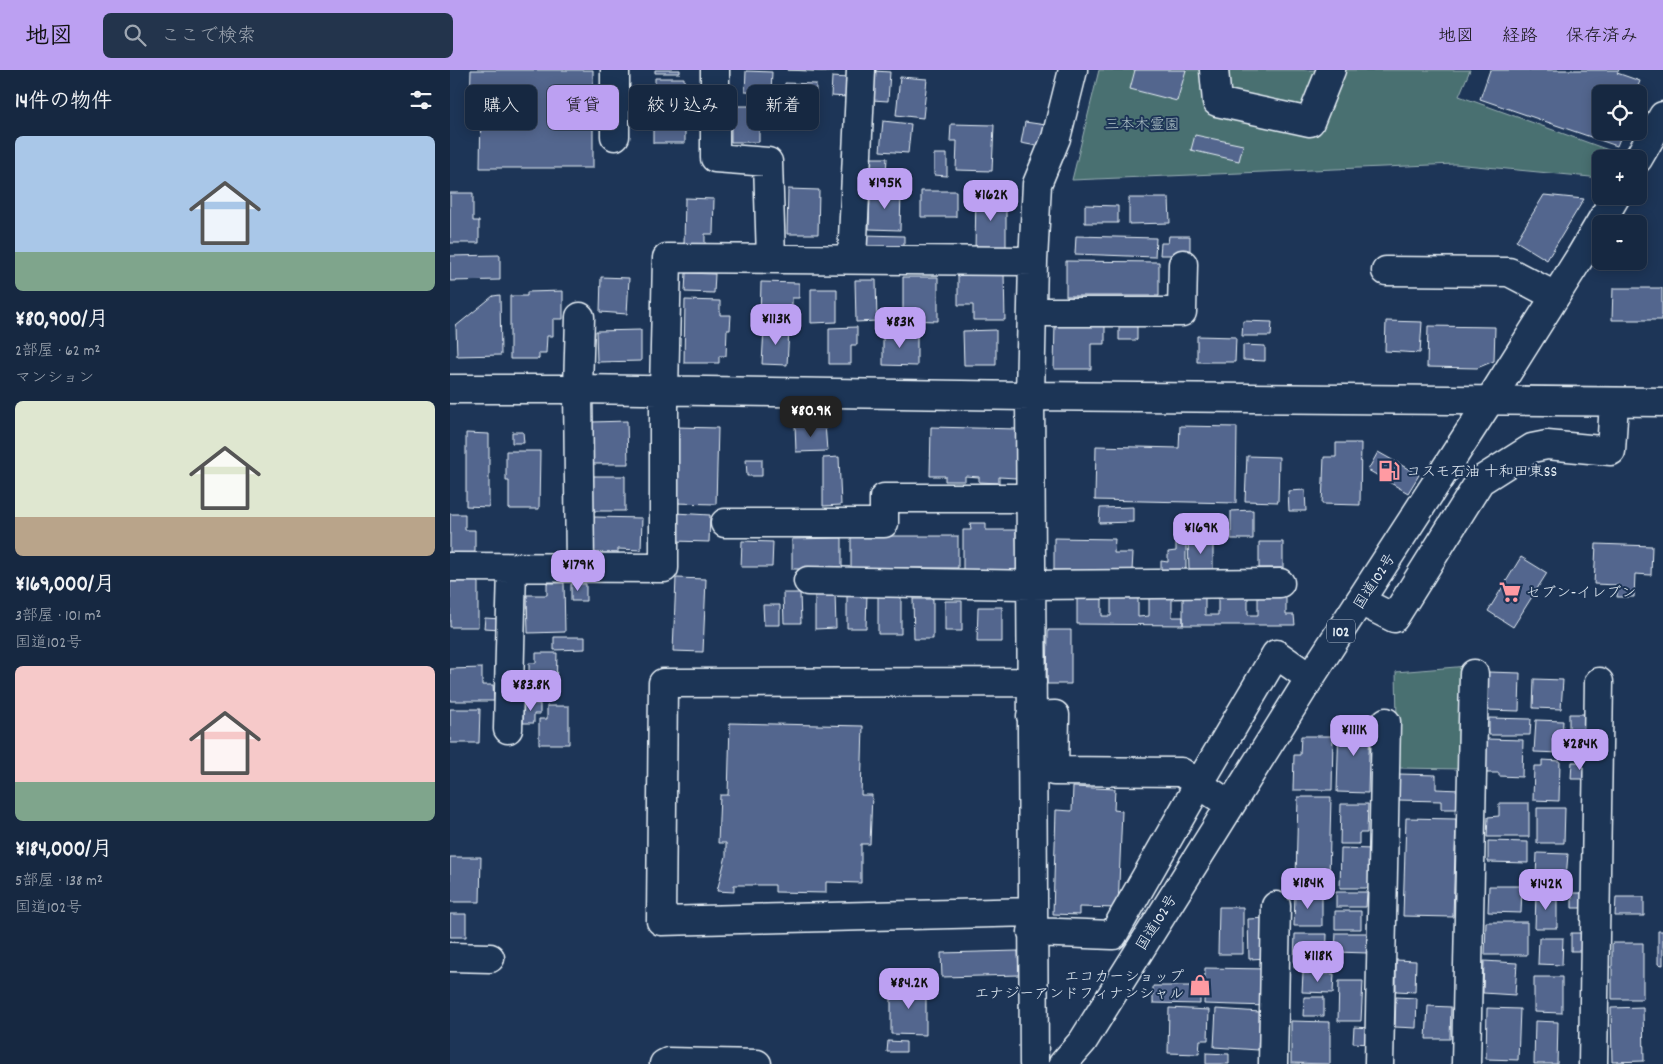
<!DOCTYPE html>
<html lang="ja">
<meta charset="utf-8">
<style>
:root{--surface:#162841;--page:#23344c;--text:#f1f3f6;--muted:#9ea6b1;--line:#35445a;--accent:#bca0f2}
body{margin:0;font-family:Dekko,"Klee One",sans-serif;background:var(--page);color:var(--text);height:100vh;display:flex;flex-direction:column;font-size:19px;white-space:nowrap}
*{box-sizing:border-box;margin:0}
p{font-size:16px;color:var(--muted)}
.icon{flex:none;width:28px;height:28px;fill:none;stroke:currentColor;stroke-width:2;stroke-linecap:round;stroke-linejoin:round}
.map{position:relative;flex:1;overflow:hidden}
.sheet{display:flex;flex-direction:column;background:var(--surface);width:450px}
.sheet>*{flex:none}
.banner{position:absolute;left:15px;top:15px;width:475px;height:45px;display:flex;gap:10px}
.tools{position:absolute;left:1142px;top:15px;display:grid;gap:10px}
.tools a{display:grid;place-items:center;width:55px;height:55px;border-radius:8px;background:var(--surface);box-shadow:0 2px 12px #0003,0 0 0 1px var(--line);font-size:25px}
.price{position:absolute;translate:-50% -42px;padding:0 11px;border-radius:10px;background:var(--accent);color:#111;font-size:16px;line-height:32px;filter:drop-shadow(0 1px 2px #0008)}
.price::after{content:'';position:absolute;left:50%;top:30px;width:15px;height:11px;margin-left:-8px;background:inherit;clip-path:polygon(0 0,100% 0,50% 100%)}
.price.current{background:#222;color:#fff}
ul{padding:0;list-style:none}
li{display:grid;align-content:center;gap:10px;height:265px;padding:0 15px}
li span{display:grid;place-items:center;height:155px;border-radius:8px;color:#555}
li>.icon{margin-inline-start:auto}
span .icon{width:90px;height:90px;fill:#fffc;stroke-width:1}
li b{font-size:21px}
h2{display:flex;justify-content:space-between;align-items:center;height:60px;padding:0 15px;font-size:21px}
.tag{padding:0 18px;border-radius:8px;background:var(--surface);box-shadow:0 2px 12px #0003,0 0 0 1px var(--line);font-size:18px;line-height:45px}
.tag.current{background:var(--accent);color:#111}
header{display:flex;align-items:center;gap:30px;box-sizing:border-box;height:70px;padding:0 25px;background:var(--accent);color:#111}
header strong{font-size:24px}
nav{display:flex;gap:28px;margin-inline-start:auto;font-size:18px}
.search{width:350px;height:45px;background:var(--page);display:flex;align-items:center;gap:12px;box-sizing:border-box;padding:0 18px;border-radius:8px;color:var(--muted);font-size:19px}
main{display:flex;flex:1;min-height:0}
.map>svg:first-child{display:block}
.green{fill:#4a6f71;stroke:#99b0b4}
.building{fill:#53668e;stroke:#e8f1f8}
.lines{fill:none;stroke-linecap:round;stroke-linejoin:round}
.minor-casing{stroke:#e8f1f8;stroke-width:31}
.highway-casing{stroke:#e8f1f8;stroke-width:31}
.minor{stroke:#1d3557;stroke-width:28}
.highway{stroke:#1d3557;stroke-width:28}
.labels{text-anchor:middle;stroke-width:4;stroke-linejoin:round;paint-order:stroke}
.shield{fill:#1d3557;stroke:#abb9c8;stroke-width:1}
.shield-label{font-size:14px;font-weight:bold;fill:#e8f1f8}
.park-label{font-size:15px;fill:#b1c4c9;stroke:#1d3557}
.poi-label{font-size:15px;fill:#e8f1f8;stroke:#1d3557;text-anchor:start}
.street-label{font-size:15px;fill:#e8f1f8;stroke:#1d3557}
</style>
<header>
<strong>地図</strong>
<div class="search"><svg class="icon" aria-label="search" viewBox="0 0 24 24"><circle cx="10" cy="10" r="6"/><path d="M15 15l6 6"/></svg>ここで検索</div>
<nav><a>地図</a><a>経路</a><a>保存済み</a></nav>
</header>
<main>
<section class="sheet">
<h2>14件の物件<svg class="icon" aria-label="filters" viewBox="0 0 24 24"><path d="M4 7h16M4 17h16"/><circle cx="9" cy="7" r="2"/><circle cx="15" cy="17" r="2"/></svg></h2>
<ul>
<li><span style="background:linear-gradient(#a9c7e8 75%,#7fa58c 0)"><svg class="icon" aria-label="home" viewBox="0 0 24 24"><path d="M3 11l9-7 9 7M6 9v11h12V9"/></svg></span><div><b>¥80,900/月</b><p>2部屋 · 62 m²</p><p>マンション</p></div></li>
<li><span style="background:linear-gradient(#dfe7d0 75%,#b9a48a 0)"><svg class="icon" aria-label="home" viewBox="0 0 24 24"><path d="M3 11l9-7 9 7M6 9v11h12V9"/></svg></span><div><b>¥169,000/月</b><p>3部屋 · 101 m²</p><p>国道102号</p></div></li>
<li><span style="background:linear-gradient(#f6c9c9 75%,#7fa58c 0)"><svg class="icon" aria-label="home" viewBox="0 0 24 24"><path d="M3 11l9-7 9 7M6 9v11h12V9"/></svg></span><div><b>¥184,000/月</b><p>5部屋 · 138 m²</p><p>国道102号</p></div></li>
</ul>
</section>
<div class="map">
<svg width="1213" height="994" viewBox="0 0 1213 994">
<rect width="100%" height="100%" fill="#1d3557"/>
<filter id="ink" filterUnits="userSpaceOnUse"><feTurbulence type="fractalNoise" baseFrequency=".02" numOctaves="2"/><feDisplacementMap in="SourceGraphic" scale="10" xChannelSelector="R" yChannelSelector="G"/><feConvolveMatrix kernelMatrix="1 2 1 2 8 2 1 2 1" color-interpolation-filters="sRGB"/></filter>
<g filter="url(#ink)">
<path class="green" d="M649,0H1020L1009,26L1164,82L1161,89H1151V108L1005,94L622,110Z
M1018,596L1013,699L948,698L946,602Z"/>
<path class="building" d="M21,0H143V98H30L31,33H20Z
M205,0H230V3H205Z
M337,0H383V2Z
M685,0H736L727,31L680,19Z
M1040,0H1169L1167,3L1190,11L1185,24H1151V61H1173L1167,76L1030,29Z
M296,1L322,2L321,23L295,22Z
M424,1L440,2L438,31L422,30Z
M382,7L399,8L398,27L381,26Z
M450,7L477,9L473,48L446,45Z
M205,8H234L235,36H205Z
M335,13L366,14L365,54L334,53Z
M281,36H309V72H281Z
M203,45H235V73H203Z
M433,51L461,54L458,83L430,81Z
M575,52L596,55L592,77L571,73Z
M501,54L544,55L542,101L506,100L507,71H500Z
M745,65L793,75L789,91L741,80Z
M484,84H497V106L484,105Z
M421,88H437L436,104H420Z
M338,119L369,120L368,164H337Z
M420,121L451,122L450,160L419,159Z
M471,121H506V147H471Z
M0,123H23V151H29V173H0Z
M526,123H556V180H525Z
M1094,125L1134,129L1097,190L1066,171Z
M235,128L264,129L263,164H255V175H234Z
M679,128H719L720,153L679,154Z
M635,135L668,136V153H635Z
M415,165L454,166V181L414,180Z
M626,166L706,168L705,187L625,184Z
M719,166H740V185H710L711,173H718Z
M50,185V210L0,211V186Z
M616,191L709,192V226H616Z
M236,203L265,204L264,223L235,222Z
M508,203H554L555,250H523V235H508Z
M151,207L179,208L177,244L150,242Z
M453,207H488V251L453,250Z
M405,210H426L427,251L406,252Z
M311,212L349,213V228H342V252L310,251Z
M1163,218H1212V250H1162Z
M361,219H387V252L361,253Z
M113,221V249H103V266H97L96,283H89V289H60V226H77V222Z
M50,225L51,285L7,286L6,256L43,226Z
M235,230L270,231V245H281L280,260H277L276,286H269V293H234Z
M793,251L822,252L821,266H792Z
M936,251L972,252L970,283L935,281Z
M605,253L655,254V274H641V299H604Z
M669,255H687V270H669Z
M978,256L1045,257L1044,291L1027,298L977,297Z
M407,257V275H401V294H379V258Z
M314,258L339,259L337,295L312,294Z
M191,260V291L147,292L146,261Z
M546,260V295H514L513,261Z
M433,262H467V296L433,295Z
M747,266L786,267L785,292H747Z
M793,275L815,276V291L793,290Z
M177,351L178,394H143L142,352Z
M375,353L377,381L346,382L345,354Z
M730,356L787,357L786,433L645,430L646,376L729,378Z
M226,357L268,358L266,434L224,433Z
M481,357L567,359L566,408L549,407V413L529,412V407L515,406V411H495V406H480Z
M62,362H73L74,373H62Z
M16,363L39,364V437L16,436Z
M886,373H911L910,435L872,434L874,387H886Z
M56,381H90L89,439H59V411H56Z
M928,382L969,405L958,423L918,400Z
M797,386L829,387L828,432L795,431Z
M389,387L391,435L373,436V388Z
M296,389H312V406H297Z
M143,406H175V441H142Z
M855,420L856,441H839L838,421Z
M683,437V452L649,453L650,438Z
M803,440V469H781V441Z
M225,443L260,445L259,472L224,471Z
M0,444H15V460H25V487H0Z
M144,447L192,448L191,480L168,479V485H143Z
M520,453H536V460H566L567,501L513,503V460H521Z
M401,466H508V498H401Z
M392,468V499H342V469Z
M604,468L665,469L664,483H683L682,501L604,500Z
M726,470H736V501L711,500V491L718,492V482L726,481Z
M292,471L323,472L322,497H291Z
M738,471H763V499H739Z
M809,472H833V498H809Z
M1146,474L1202,476L1201,505L1185,504L1184,527H1167L1168,515L1144,514Z
M1071,487L1097,503L1063,557L1038,541Z
M226,508L256,509L253,582L223,581Z
M0,511H28V557H0Z
M97,513H114L115,562L78,563L77,525H97Z
M121,514H136V531H121Z
M627,521H652V546H661V523H688V547L699,546V523H722V547H733V555L627,554Z
M385,522L386,558L365,559V523Z
M428,522H451V564H428Z
M333,523H350L351,553H334Z
M397,523H417L416,558H397Z
M733,523H755V545H768V524H798V545H808V524H836V545H844L845,555H733Z
M463,529H483V569H464Z
M495,531H512V561H495Z
M313,535H330V555H314Z
M528,537H552V572H527Z
M35,548L51,549V559L34,558Z
M598,560H621V614H597Z
M104,567H135V579L104,580Z
M86,583H107L106,624H79V593H86Z
M32,598V615H43L44,631H0V599Z
M1038,602L1070,603L1069,641L1036,640Z
M1084,609L1113,610L1111,639L1083,638Z
M74,633L90,634V644H84V653H73Z
M97,636H119V674H89V649H97Z
M0,639H30L29,673H0Z
M1119,644H1137V665H1119Z
M1039,648L1081,649L1080,665H1039Z
M1086,650L1113,651L1111,683L1084,682Z
M889,651H920L918,723L887,722Z
M280,653L413,656L411,725H422L420,774H411V813L376,812V823L325,822V815H284V822L267,821L276,786V773H268L270,725H278Z
M851,666H883L882,720H843L844,685H850Z
M1036,669L1073,670L1072,707L1049,706V703H1035Z
M1092,690L1110,691L1109,731L1083,730L1084,696H1092Z
M1122,692H1138L1137,709H1121Z
M949,704L986,705V719L1010,720L1009,739H991V731L948,730Z
M623,717L665,719L664,740L672,741L668,838L629,837V845L603,844L606,740L622,741Z
M848,727H881L879,809H846Z
M1049,733H1079V767H1037L1038,747L1049,746Z
M891,734H918L917,763H909V774H890Z
M1087,738H1115L1114,773H1087Z
M956,748L1006,749L1003,847L953,846Z
M1038,771L1078,772V793L1038,792Z
M891,778L922,779L921,818H890Z
M1087,783L1118,784L1116,808L1086,807Z
M0,787H31L30,832H0Z
M1039,816H1072L1071,843L1038,842Z
M886,822H917L916,837H886Z
M845,823H872V856H844Z
M1122,823H1136V838H1122Z
M1086,824H1107V858H1085Z
M1166,827H1194V846H1165Z
M769,837H793V884H768Z
M885,841H911V859H885Z
M0,844H16V867H0Z
M818,848L819,888L799,889L798,849Z
M1036,852H1077V885H1035Z
M1208,861H1213V895L1208,894Z
M886,863H919L918,883L885,882Z
M1121,863H1138V881H1121Z
M845,864H877L876,898L844,897Z
M1089,868H1113L1112,895L1088,894Z
M1162,873H1193V929H1162Z
M568,881L569,905L492,907L491,883Z
M946,890L966,891L965,922L946,921Z
M1034,891L1067,893L1065,925L1033,923Z
M755,898L819,899L818,936L754,934Z
M853,903L884,904L883,923L852,922Z
M1084,907H1112V943L1084,942Z
M889,911H913L911,951H888Z
M441,916H476V965L441,964Z
M703,916H750V934L703,933Z
M854,927H874V946H853Z
M946,927L967,928L966,958L945,957Z
M978,936L1001,937L1000,969H976Z
M1193,937L1194,991L1162,992L1161,938Z
M719,938L759,940L758,970H750L749,984L718,983Z
M1037,938L1070,939L1068,990L1036,989Z
M766,939L810,942L808,980L764,977Z
M841,951L880,952V994L841,993Z
M1085,951L1108,952L1107,994H1084Z
M904,957L921,958V974L903,973Z
M438,971L456,972V982H437Z
M756,983L779,984V994H756Z"/>
<g class="lines">
<g class="minor-casing">
<path id="minor" d="M265,0V88L318,92L321,189
M764,0L767,32L860,52L881,0
M165,66V0
M402,189L411,0
M936,201L1059,202L1105,226
M582,242H732L733,194
M130,247L128,319L130,497
M0,319H128L580,326L1213,332
M275,453H434V428H580
M0,497L214,498V321L217,188L583,191
M358,511L581,515L830,513
M910,531L944,548L1030,411L1082,378L1097,375L1161,381L1164,332
M582,612L213,613L211,851L582,842
M581,646L605,645L604,701L731,702L780,735
M58,659L62,498
M582,862L663,865L749,714L826,584L860,608
M0,887L40,888
M214,994L218,992L307,994
M584,994L580,326L583,191L587,114L606,68L623,0
M823,994L826,836
M929,994L936,652
M1016,994L1024,604
M1143,994L1149,612"/>
</g>
<g class="highway-casing">
<path id="highway" d="M1188,89L1213,46
M613,994L633,971L860,608L1040,330L1130,187L1166,126"/>
</g>
<use href="#minor" class="minor"/>
<use href="#highway" class="highway"/>
</g>
</g>
<defs>
<g id="fuel-bare" transform="scale(1.725)"><path d="M-5.5-6h7V0h2V4h1.3V-2.5L3-4.5l.8-.8L6-3V5H2.5V1h-1V6h-7ZM-4.2-4.7v3.2H.2V-4.7Z" fill="#ff9aa2" stroke="#1d3557" stroke-width="2.5" paint-order="stroke"/></g>
<g id="supermarket-bare" transform="scale(1.725)"><path d="M-6-5.5h2.5l.6 2H6L4.5 2H-2.5L-4.4-4H-6ZM-1.5 3.2a1.3 1.3 0 1 0 .1 0ZM3 3.2a1.3 1.3 0 1 0 .1 0Z" fill="#ff9aa2" stroke="#1d3557" stroke-width="2.5" paint-order="stroke"/></g>
<g id="shop-bare" transform="scale(1.725)"><path d="M-5-2.5h2.3a2.7 3.5 0 0 1 5.4 0H5L5.5 6h-11ZM-1.5-2.5h3a1.5 2.3 0 0 0-3 0Z" fill="#ff9aa2" stroke="#1d3557" stroke-width="2.5" paint-order="stroke"/></g>
</defs>
<g fill-rule="evenodd">
<use href="#fuel-bare" x="939" y="401"/>
<use href="#supermarket-bare" x="1060" y="522"/>
<use href="#shop-bare" x="750" y="915"/>
</g>
<g class="labels">
<rect class="shield" x="877" y="549.5" width="28" height="23" rx="4"/>
<g class="shield-label">
<text x="891" y="566">102</text>
</g>
<g class="park-label">
<text x="692" y="59">三本木霊園</text>
</g>
<g class="poi-label">
<text x="956" y="406">コスモ石油 十和田東SS</text>
<text x="1076" y="527">セブン-イレブン</text>
<text x="734" y="911" text-anchor="end">エコカーショップ<tspan x="734" dy="17">エナジーアンドフィナンシャル</tspan></text>
</g>
<g class="street-label">
<text transform="translate(924 511) rotate(-57)" y="5">国道102号</text>
<text transform="translate(706 852) rotate(-58)" y="5">国道102号</text>
</g>
</g>
</svg>
<div class="tools">
<a><svg class="icon" aria-label="locate" viewBox="0 0 24 24"><circle cx="12" cy="12" r="6"/><path d="M12 2v4M12 18v4M2 12h4M18 12h4"/></svg></a>
<a>+</a>
<a>−</a>
</div>
<b class="price" style="left:435px;top:140px">¥195K</b>
<b class="price" style="left:541px;top:152px">¥162K</b>
<b class="price" style="left:326px;top:276px">¥113K</b>
<b class="price" style="left:450px;top:279px">¥83K</b>
<b class="price current" style="left:361px;top:368px">¥80.9K</b>
<b class="price" style="left:751px;top:485px">¥169K</b>
<b class="price" style="left:128px;top:522px">¥179K</b>
<b class="price" style="left:81px;top:642px">¥83.8K</b>
<b class="price" style="left:904px;top:687px">¥111K</b>
<b class="price" style="left:1130px;top:701px">¥284K</b>
<b class="price" style="left:858px;top:840px">¥184K</b>
<b class="price" style="left:1096px;top:841px">¥142K</b>
<b class="price" style="left:868px;top:913px">¥118K</b>
<b class="price" style="left:459px;top:940px">¥84.2K</b>
<div class="banner">
<a class="tag">購入</a>
<a class="tag current">賃貸</a>
<a class="tag">絞り込み</a>
<a class="tag">新着</a>
</div>
</div>
</main>
